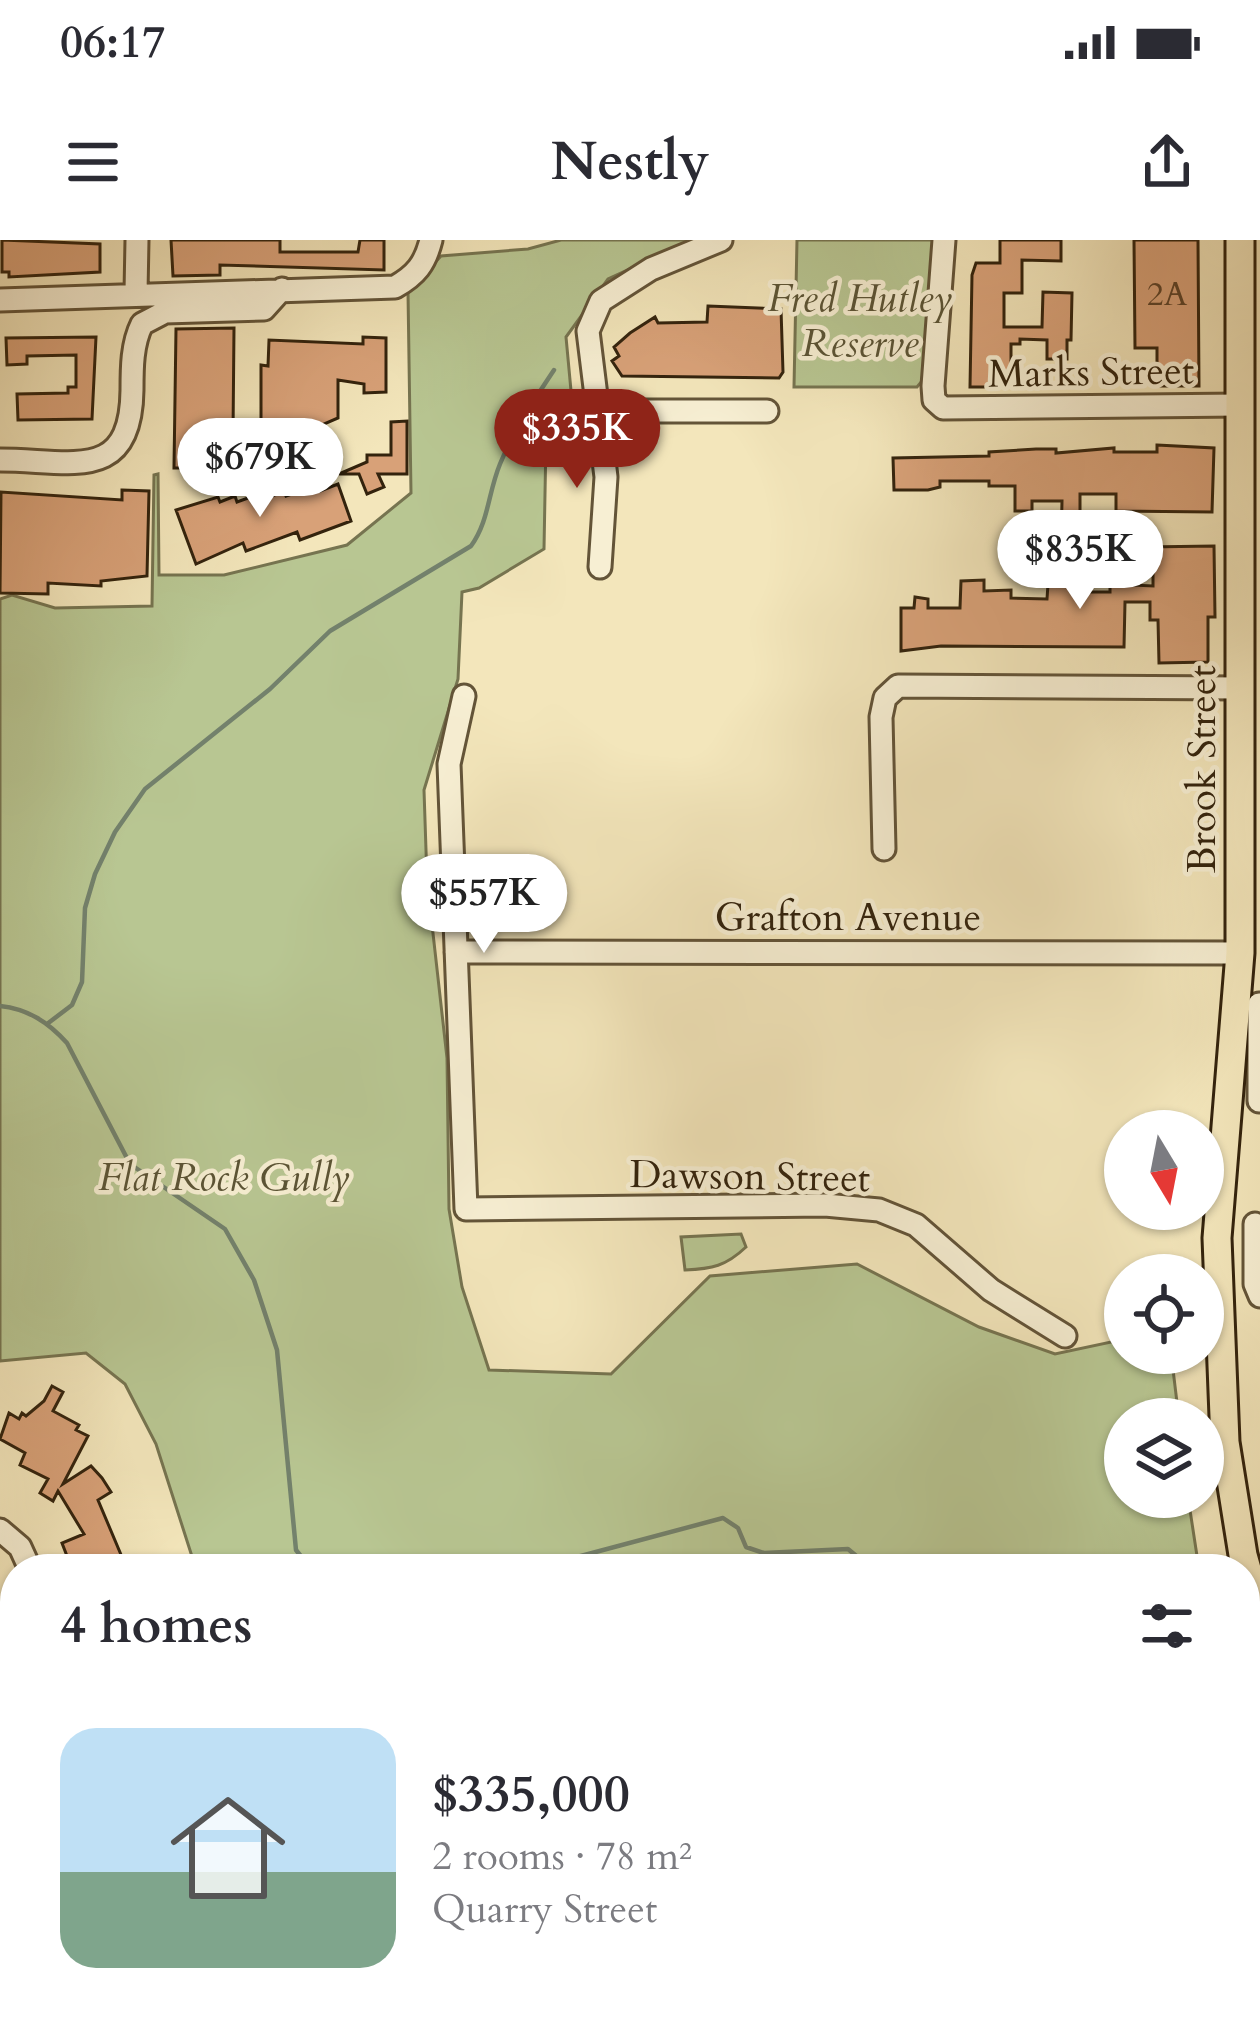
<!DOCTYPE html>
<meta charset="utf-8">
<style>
:root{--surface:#fff;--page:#f2f2f3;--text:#2b2b33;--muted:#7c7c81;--line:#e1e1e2;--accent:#8f2418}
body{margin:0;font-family:Cardo,serif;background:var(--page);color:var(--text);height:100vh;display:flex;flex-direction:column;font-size:45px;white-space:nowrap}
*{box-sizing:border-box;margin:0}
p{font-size:39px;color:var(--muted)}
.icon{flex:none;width:66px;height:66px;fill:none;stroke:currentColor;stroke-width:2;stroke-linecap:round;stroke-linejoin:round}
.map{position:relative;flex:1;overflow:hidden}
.sheet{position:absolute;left:0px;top:1314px;width:1260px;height:471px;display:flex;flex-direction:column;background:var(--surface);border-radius:48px 48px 0 0;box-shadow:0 3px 9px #0004}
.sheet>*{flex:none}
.needle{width:78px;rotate:170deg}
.controls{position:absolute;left:1104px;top:870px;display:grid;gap:24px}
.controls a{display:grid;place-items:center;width:120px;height:120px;border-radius:50%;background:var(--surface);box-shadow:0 3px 9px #0004;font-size:60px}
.price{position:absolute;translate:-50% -102px;padding:0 27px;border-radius:42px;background:#fff;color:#222;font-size:39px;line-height:78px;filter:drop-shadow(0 3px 6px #0008)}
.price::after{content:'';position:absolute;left:50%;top:72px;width:36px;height:27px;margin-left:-18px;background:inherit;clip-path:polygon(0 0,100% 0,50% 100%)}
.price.selected{background:var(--accent);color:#fff}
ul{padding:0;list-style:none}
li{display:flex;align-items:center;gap:36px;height:300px;padding:0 60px}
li+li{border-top:3px solid var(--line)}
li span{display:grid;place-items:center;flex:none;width:336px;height:240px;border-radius:36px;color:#555}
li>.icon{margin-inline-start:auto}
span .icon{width:144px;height:144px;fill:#fffc;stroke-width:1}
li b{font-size:51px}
h2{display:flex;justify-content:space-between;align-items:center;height:144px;padding:0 60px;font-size:51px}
.status{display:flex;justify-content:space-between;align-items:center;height:84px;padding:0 60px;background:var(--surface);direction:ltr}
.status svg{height:33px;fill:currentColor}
header{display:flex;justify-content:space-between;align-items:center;height:156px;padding:0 60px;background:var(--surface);font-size:54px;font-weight:700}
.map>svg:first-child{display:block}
.green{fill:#b8c692;stroke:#767450;stroke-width:3}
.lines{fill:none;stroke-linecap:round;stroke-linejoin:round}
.stream{stroke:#73816c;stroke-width:4.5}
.building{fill:#d8a178;stroke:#33230d;stroke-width:3}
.minor-casing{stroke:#635438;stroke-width:27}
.major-casing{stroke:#33230d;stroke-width:33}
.minor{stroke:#f7efd3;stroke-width:21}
.major{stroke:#f3e6bb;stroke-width:27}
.labels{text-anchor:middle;stroke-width:9;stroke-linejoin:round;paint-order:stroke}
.number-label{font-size:33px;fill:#5c4228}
.park-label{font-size:39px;font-style:italic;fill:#5b5435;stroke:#f7efd3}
.street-label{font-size:39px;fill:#33230d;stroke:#f7efd3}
</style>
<div class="status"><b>06:17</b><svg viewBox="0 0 49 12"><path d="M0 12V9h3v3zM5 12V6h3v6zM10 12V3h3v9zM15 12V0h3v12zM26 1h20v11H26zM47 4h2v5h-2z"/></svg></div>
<header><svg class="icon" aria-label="menu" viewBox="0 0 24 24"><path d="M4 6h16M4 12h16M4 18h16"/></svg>Nestly<svg class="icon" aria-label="share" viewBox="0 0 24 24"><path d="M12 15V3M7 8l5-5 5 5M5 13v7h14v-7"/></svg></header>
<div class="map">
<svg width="1260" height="1784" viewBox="0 0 1260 1784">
<rect width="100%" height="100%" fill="#f3e6bb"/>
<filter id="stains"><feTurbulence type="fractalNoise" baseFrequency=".00167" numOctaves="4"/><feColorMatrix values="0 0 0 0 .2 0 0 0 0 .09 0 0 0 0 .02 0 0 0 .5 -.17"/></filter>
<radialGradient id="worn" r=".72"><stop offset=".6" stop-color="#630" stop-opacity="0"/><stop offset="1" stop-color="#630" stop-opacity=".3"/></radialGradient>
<path class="green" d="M561,0H693L608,39L566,97L574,183L546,199L544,309L479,348L462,352L458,439L424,550L427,640L447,818L449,969L462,1047L489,1130L611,1134L710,1036L857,1024L979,1087L1055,1114L1125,1099V1113H1171L1179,1179H1125V1257H1188L1199,1329H196L156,1204L125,1144L86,1113L0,1121V359L12,355L55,368L152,366L154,235L158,234L159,335H224L347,305L411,253L408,52L441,16L528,9Z
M797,0H935L922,141L917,147H794Z
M741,994L746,1007C726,1026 712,1029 685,1030L681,997Z
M1245,1472L1260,1506V1784H1059L1057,1770H1245Z"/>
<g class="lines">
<path class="stream" d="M0,766C28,769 48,782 67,803L130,924L225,989L254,1040L277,1110L296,1310L311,1329
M47,784L72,765L82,742L85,668L95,634L115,592L145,549L270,449L330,391L471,306C489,281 488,253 500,224C514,190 534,160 554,130
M532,1329L723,1278L738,1288L746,1307L764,1313L848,1309L872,1329"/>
</g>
<path class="building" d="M2,0L100,4V32L9,37V32H2Z
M171,0H280V12H358L360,0H384V30L220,25V35L173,36Z
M1000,0H1061V21L1022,20V53H1004V87H1042L1043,52L1072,53L1071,100H1067V119H1047V100L1020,99V104H1011V138H1003V147H970L972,35L976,23H1000Z
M1134,0H1198L1199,146H1157V108H1135Z
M708,66L781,69L783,132L779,138L622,136L612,121L619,116L614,107L630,93L655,77L658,83L707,82Z
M234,88L233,194H261V125L268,126L269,100L363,104V97L386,98V152L364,153V144L338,140V178L317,187L320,196H273V209H238V228H174L176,89Z
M96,97L92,179L18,180L17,154L68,153V147H76V115L27,116V124L7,125L6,98Z
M407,181V234H378L384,247L367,254L359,234H339L367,222V215H391V182Z
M1157,205L1214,208L1212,272L1116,271V254H1080V306H1061L1062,261H1032V271H1015V246H989V241H940V247L928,250H894L893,218L989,216V212L1036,209H1056V213L1114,208V212H1157Z
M338,244L351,281L300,300L297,292L246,311L243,303L196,324L176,270L218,257L220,262L235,256L237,262L270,250L272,256L284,251L286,256L317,245L320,251Z
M122,250L149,251L147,336L101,341V346L48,343V354L0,353L1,252L122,260Z
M1214,306L1215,377H1208V422L1159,423L1158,380H1150V362H1125L1124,407L941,406L901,411V368H914L915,357L928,359V368H960L961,341L984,340V351L1011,350V358L1047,359L1048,344H1078V352H1110V344L1153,346V319H1146V307Z
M52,1146L63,1152L53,1171L79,1185L76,1190L88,1196L63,1244L91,1226L102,1238L111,1252L98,1260L127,1329H72L62,1303L84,1294L58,1251L53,1261L40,1253L48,1239L20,1225L25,1213L0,1199L9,1173L19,1179L22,1173L26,1176L44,1161Z"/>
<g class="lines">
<g class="minor-casing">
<path id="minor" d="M944,0L933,146L934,160L943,168L1240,165
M136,52L137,0
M0,60L395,47C416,35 425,24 431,0
M598,171H767
M0,220C71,220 131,244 132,150C132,128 132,104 142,84L165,72L264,69L282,49
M600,327L606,237L588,91L601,61L651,29L721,0
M464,456L449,524L466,969L825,965L879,970L916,985L991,1050L1065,1096
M884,609L881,477L885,458L898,446L1241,448
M456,712L1240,713
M1259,861V764
M1255,984V1044L1260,1056
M0,1290L20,1307L30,1329
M905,1770L934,1784
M145,1782L169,1770"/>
</g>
<g class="major-casing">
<path id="major" d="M1240,0V713L1217,998L1225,1202L1243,1315L1260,1376
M0,1706L15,1709
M120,1770L145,1782"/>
</g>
<use href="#minor" class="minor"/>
<use href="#major" class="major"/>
</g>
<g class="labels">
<g class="number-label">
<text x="1167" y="65">2A</text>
</g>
<g class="park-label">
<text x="860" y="71">Fred Hutley<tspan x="860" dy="45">Reserve</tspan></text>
<text x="224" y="950">Flat Rock Gully</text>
</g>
<g class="street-label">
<text transform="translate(1091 131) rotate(-1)" y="14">Marks Street</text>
<text transform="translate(1201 529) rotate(-90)" y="14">Brook Street</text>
<text x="848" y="690">Grafton Avenue</text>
<text transform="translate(750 935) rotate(1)" y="14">Dawson Street</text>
</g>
</g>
<rect width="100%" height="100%" filter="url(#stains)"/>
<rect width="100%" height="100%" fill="url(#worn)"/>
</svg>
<div class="controls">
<a><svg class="needle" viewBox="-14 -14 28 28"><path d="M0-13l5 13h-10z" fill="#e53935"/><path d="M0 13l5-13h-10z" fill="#7c7c81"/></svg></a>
<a><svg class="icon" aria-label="locate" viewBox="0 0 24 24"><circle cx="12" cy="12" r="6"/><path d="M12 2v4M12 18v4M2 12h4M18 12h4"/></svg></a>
<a><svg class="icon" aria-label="layers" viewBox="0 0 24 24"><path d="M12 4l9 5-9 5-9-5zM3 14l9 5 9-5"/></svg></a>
</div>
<b class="price selected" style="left:577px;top:251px">$335K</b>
<b class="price" style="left:260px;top:280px">$679K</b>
<b class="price" style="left:1080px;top:372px">$835K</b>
<b class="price" style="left:484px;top:716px">$557K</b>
<section class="sheet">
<h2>4 homes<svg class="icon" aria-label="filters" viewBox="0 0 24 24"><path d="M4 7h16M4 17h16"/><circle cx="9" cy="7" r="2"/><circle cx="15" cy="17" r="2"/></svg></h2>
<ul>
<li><span style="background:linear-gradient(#bfe0f5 60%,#7fa58c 0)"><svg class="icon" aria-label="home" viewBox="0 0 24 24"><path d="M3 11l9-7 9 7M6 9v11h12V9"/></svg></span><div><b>$335,000</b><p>2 rooms · 78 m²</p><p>Quarry Street</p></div></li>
</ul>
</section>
</div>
